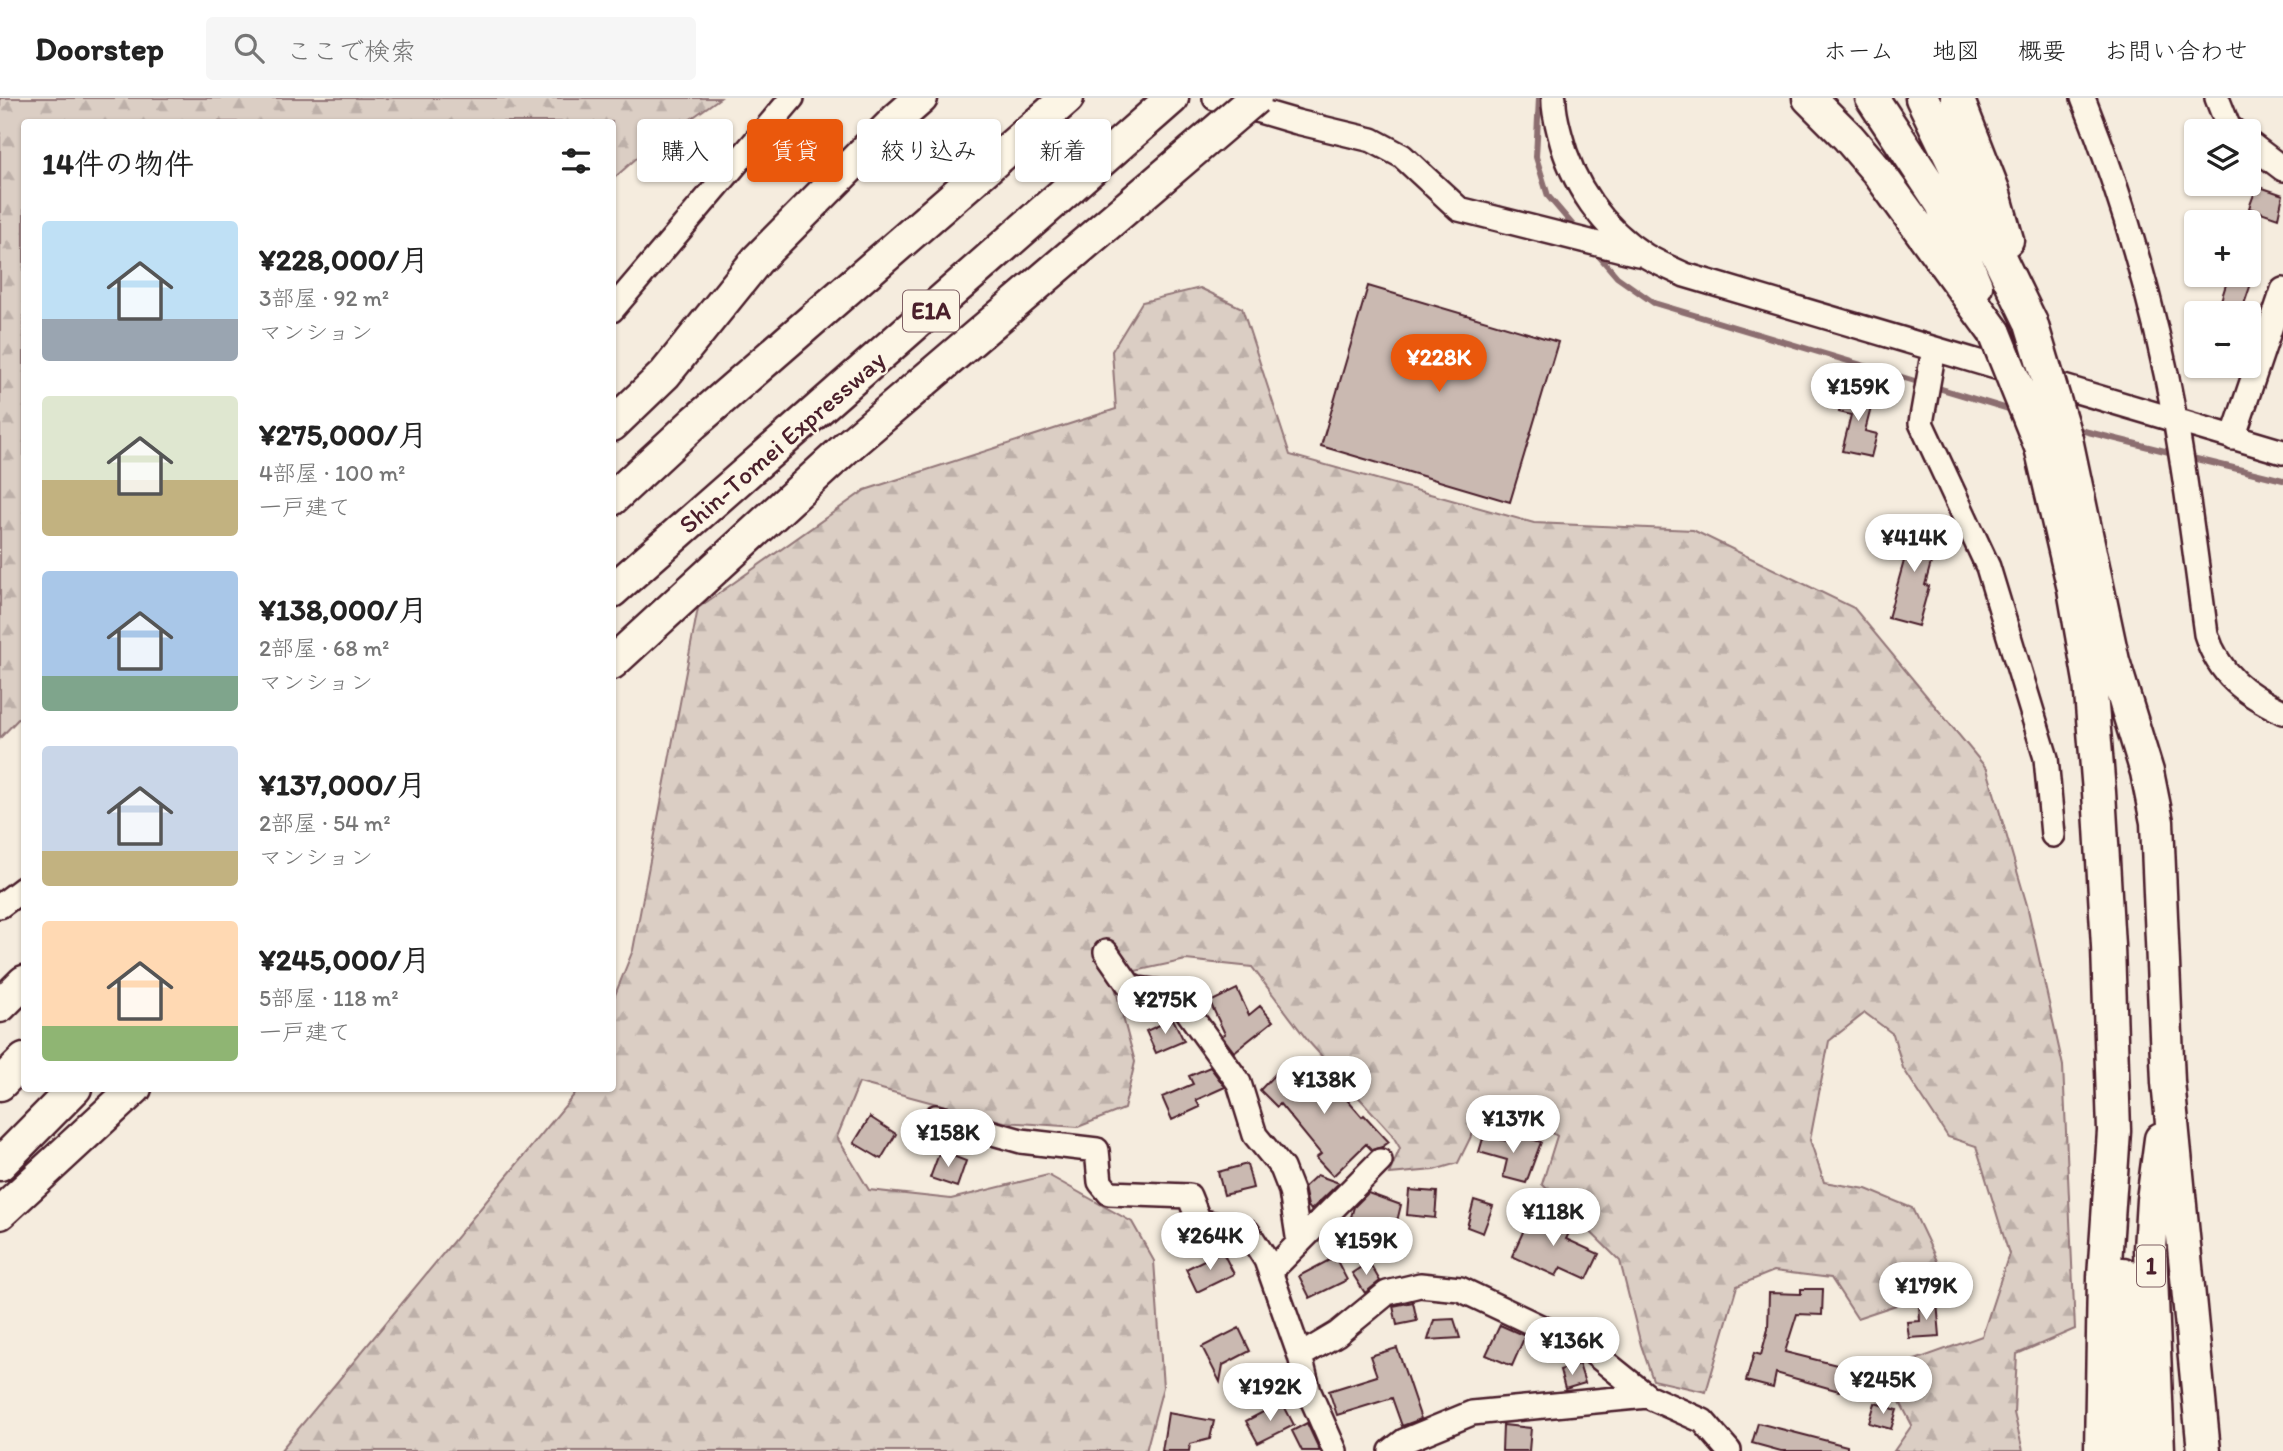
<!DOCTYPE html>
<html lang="ja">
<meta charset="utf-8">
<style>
:root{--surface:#fff;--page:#f6f6f6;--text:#222;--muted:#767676;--line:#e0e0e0;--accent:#ea580c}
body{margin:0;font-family:Itim,"Klee One",sans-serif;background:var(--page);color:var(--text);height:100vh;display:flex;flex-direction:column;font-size:26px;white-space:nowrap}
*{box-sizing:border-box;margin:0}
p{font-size:23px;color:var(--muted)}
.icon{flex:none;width:38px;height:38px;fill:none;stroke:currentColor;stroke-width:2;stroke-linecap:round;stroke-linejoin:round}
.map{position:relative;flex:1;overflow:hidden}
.details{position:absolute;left:21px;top:21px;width:595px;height:973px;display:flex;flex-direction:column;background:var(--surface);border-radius:7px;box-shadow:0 2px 5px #0004}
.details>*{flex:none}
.guide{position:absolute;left:637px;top:21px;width:665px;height:63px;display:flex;gap:14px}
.tools{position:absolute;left:2184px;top:21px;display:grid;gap:14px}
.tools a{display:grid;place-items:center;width:77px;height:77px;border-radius:7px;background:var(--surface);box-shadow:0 2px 5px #0004;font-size:35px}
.price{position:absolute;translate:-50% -60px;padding:0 16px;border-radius:24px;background:#fff;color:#222;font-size:23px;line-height:46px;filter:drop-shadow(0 2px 4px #0008)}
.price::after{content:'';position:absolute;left:50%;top:42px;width:21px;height:16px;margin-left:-10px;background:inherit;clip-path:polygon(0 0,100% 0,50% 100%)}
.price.selected{background:var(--accent);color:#fff}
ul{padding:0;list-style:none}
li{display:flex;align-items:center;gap:21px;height:175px;padding:0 21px}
li span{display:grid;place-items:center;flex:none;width:196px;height:140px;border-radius:7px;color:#555}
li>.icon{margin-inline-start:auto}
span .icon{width:84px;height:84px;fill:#fffc;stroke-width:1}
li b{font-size:30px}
h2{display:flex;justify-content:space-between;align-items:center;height:84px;padding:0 21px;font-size:30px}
.pill{padding:0 24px;border-radius:7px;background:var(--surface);box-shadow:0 2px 5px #0004;font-size:24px;line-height:63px}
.pill.selected{background:var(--accent);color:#fff}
header{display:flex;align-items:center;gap:42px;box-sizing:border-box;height:98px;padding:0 35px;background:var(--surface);border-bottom:2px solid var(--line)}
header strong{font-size:33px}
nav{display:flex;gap:38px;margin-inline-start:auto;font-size:24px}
.search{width:490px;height:63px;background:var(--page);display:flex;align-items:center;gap:18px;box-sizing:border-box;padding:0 24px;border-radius:7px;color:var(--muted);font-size:26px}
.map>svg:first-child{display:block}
.forest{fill:url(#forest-firs);stroke:#927678;stroke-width:2}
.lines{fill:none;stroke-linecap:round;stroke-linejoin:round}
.stream{stroke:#8c6e70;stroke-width:6}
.building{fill:#cab9b1;stroke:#4a1f2b;stroke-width:2}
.minor-casing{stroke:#4a1f2b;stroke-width:28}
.highway-casing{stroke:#4a1f2b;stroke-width:37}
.minor{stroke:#fcf5e5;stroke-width:23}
.highway{stroke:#fcf5e5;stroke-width:32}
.highway-bridge-casing{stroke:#4a1f2b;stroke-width:37;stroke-linecap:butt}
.highway-bridge{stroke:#fcf5e5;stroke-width:32}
.labels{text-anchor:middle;stroke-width:5;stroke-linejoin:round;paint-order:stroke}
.shield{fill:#fcf5e5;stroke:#7f5f63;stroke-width:2}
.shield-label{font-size:24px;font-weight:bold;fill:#4a1f2b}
.street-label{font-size:26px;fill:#4a1f2b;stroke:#fcf5e5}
</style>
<header>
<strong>Doorstep</strong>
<div class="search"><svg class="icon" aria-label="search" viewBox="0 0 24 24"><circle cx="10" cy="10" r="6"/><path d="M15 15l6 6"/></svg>ここで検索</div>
<nav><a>ホーム</a><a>地図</a><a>概要</a><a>お問い合わせ</a></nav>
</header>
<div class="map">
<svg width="2283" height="1353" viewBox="0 0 2283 1353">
<defs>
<pattern id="forest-firs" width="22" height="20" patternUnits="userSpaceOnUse" patternTransform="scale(1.75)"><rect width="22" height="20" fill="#dbcec4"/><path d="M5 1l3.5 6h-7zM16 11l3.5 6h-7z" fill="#bdb0a9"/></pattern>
</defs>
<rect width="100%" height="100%" fill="#f5ecde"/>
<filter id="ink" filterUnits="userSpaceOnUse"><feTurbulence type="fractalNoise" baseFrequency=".0143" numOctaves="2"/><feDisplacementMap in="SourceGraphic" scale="14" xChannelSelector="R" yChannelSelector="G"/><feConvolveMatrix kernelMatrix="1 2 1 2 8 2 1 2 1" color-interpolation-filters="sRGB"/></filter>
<g filter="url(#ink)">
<path class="forest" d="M0,0H720L639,58L613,81L612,24H24V615L0,640Z
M1200,190L1242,210L1290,357L1534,425L1693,432L1854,510L1987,671L2027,807L2063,968L2075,1231L2017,1256L2014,1315L2023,1353H1894L1912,1327L1884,1273L1982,1238L2009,1156L1976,1048L1948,1039L1903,970L1893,936L1865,915L1829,943L1810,1042L1824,1084L1866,1091L1912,1110L1940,1169L1896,1207L1857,1220L1831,1180L1774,1173L1737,1188L1706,1294L1653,1282L1641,1247L1620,1163L1542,1086L1557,1038L1517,1011L1476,1028L1458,1065L1434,1072L1389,1076L1400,1050L1391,1035L1308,943L1252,869L1186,862L1112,878L1135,964L1124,1011L1078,1029L1004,1024L859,985L837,1039L869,1092L951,1101L1048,1077L1132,1124L1154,1163L1163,1289L1146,1353H280L574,997L577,991L612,990L613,902L633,852L698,510L865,392L1116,311L1112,253L1142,204Z"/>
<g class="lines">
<path class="stream" d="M1539,0L1536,59L1548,98L1577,132
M1593,151L1617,179L1654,205L2015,313
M2072,330L2177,356
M2188,359L2283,382"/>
</g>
<path class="building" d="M2257,88L2283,97L2278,120L2249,110Z
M2229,177H2254L2241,215H2217Z
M1368,188L1558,244L1510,404L1321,348Z
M1845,291L1874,298L1865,333L1877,336L1871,359L1842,353L1851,317L1839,314Z
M1911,423L1940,431L1925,487L1929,488L1918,528L1888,520L1904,463L1900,462Z
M1237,891L1249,917L1260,908L1273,923L1234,954L1222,938L1225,936L1210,904Z
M1173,921L1184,943L1156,955L1146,933Z
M1317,962L1330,977L1328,980L1362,1019L1364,1017L1389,1044L1382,1049L1372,1052L1366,1046L1333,1078L1316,1060L1321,1056L1280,1006L1277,1009L1260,992L1280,971L1293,983Z
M1210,969L1225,989L1196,1002L1200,1009L1172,1022L1162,999L1193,986L1189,978Z
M870,1019L896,1036L881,1061L854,1045Z
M1517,1036L1541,1044L1526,1085L1503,1079L1507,1062L1479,1054L1484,1037L1515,1045Z
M940,1053L966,1063L957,1089L930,1080Z
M1247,1066L1253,1090L1224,1097L1218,1074Z
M1317,1077L1339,1085L1311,1112L1308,1108L1304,1089Z
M1409,1092L1437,1094L1435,1120L1407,1117Z
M1368,1095L1401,1107L1392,1144L1373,1139L1375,1128L1351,1119L1354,1109Z
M1474,1102L1493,1108L1483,1135L1467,1129Z
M1532,1114L1571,1131L1566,1141L1599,1156L1587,1181L1561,1169L1556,1178L1512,1158Z
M1222,1153L1234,1176L1197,1194L1186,1171Z
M1335,1159L1347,1182L1310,1200L1299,1178Z
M1369,1164L1380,1183L1365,1195L1352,1175Z
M1801,1191H1823L1822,1217L1797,1216L1785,1254L1845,1269L1839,1293L1776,1275L1773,1290L1746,1283L1754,1255L1761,1257L1768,1231L1769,1195L1801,1196Z
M1413,1204L1417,1223L1397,1227L1393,1208Z
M1937,1204L1940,1238L1909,1240L1907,1224L1920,1223L1919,1205Z
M1454,1221L1460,1240L1428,1242L1434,1222Z
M1500,1227L1525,1238L1512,1268L1486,1257Z
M1239,1230L1250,1253L1223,1267L1220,1284L1202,1249Z
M1397,1250L1421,1321L1402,1328L1392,1300L1337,1317L1329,1293L1377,1278L1370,1258Z
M1579,1266L1585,1285L1565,1291L1560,1272Z
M1282,1304L1294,1327L1258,1345L1246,1323Z
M1875,1305L1897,1312L1891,1331L1869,1325Z
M1168,1315L1214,1323L1210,1341L1190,1346L1189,1353H1162Z
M1307,1325L1320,1353H1302L1292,1333Z
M1758,1325L1847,1348V1353H1781L1752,1345Z
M1503,1327L1531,1330L1529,1353H1502Z"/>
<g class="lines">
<g class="minor-casing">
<path id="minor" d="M1215,0L1297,24L1372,42L1402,58L1459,111L1638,156
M1554,0C1553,12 1557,25 1560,37C1572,86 1603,131 1646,158C1658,165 1672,171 1685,177L2283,354
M2083,0C2124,103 2155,212 2175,321C2188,392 2196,464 2206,536C2219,577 2245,596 2283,614
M2217,0L2228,28L2234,33
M2249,45L2283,71
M612,212L792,0
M1934,251L1921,325L1988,469L2046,660L2053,737
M2233,340L2283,192
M0,808L24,790
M1106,854L1129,887L1137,891L1175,896L1239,985L1255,1037L1282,1070L1291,1093L1299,1145
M936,1019L1021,1043L1097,1052L1100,1084L1109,1095L1189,1098L1199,1123L1248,1134L1266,1162L1300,1258L1309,1294L1335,1353
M1270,1174L1380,1063
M1300,1258L1337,1236L1387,1195L1420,1187L1460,1191L1591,1253L1647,1298
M1391,1353L1404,1343L1472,1315L1647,1298L1703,1323L1729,1353"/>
</g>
<g class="highway-casing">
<path id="highway" d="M1809,0L1848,39L1878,74L1995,235
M1872,0L1942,106L1976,188
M1922,0L2031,225
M1957,0L1993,92L2007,142
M612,327L665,276L757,162L897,21L921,0
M2066,341L2113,563L2147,674L2157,724L2168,984L2204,1353
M2041,349L2074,491L2090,583L2099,694L2108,848L2114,1033L2104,1179L2101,1353
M612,401L695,324L1067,0
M612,493L1172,0
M612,565L848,348
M0,908L24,884
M0,986L24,962
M0,1066L75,990
M0,1115L135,990
M2123,1176L2132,1353
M2158,1353L2150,1151L2153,1102L2161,1041"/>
</g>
<use href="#minor" class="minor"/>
<use href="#highway" class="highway"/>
<g class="highway-bridge-casing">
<path id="highway-bridge" d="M2031,225L2066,341
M1995,235L2041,349
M848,348L1255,0"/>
</g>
<use href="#highway-bridge" class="highway-bridge"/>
</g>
</g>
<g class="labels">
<g class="shield">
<rect x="903" y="192.5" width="56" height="41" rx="5"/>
<rect x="2137" y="1147.5" width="28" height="41" rx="5"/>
</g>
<g class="shield-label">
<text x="931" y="221">E1A</text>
<text x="2151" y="1176">1</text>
</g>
<g class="street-label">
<text transform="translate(782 344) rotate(-41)" y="9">Shin-Tomei Expressway</text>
</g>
</g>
</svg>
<div class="tools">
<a><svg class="icon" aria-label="layers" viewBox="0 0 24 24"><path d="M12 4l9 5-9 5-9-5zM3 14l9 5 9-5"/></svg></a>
<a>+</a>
<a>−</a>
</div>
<b class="price selected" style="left:1439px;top:296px">¥228K</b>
<b class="price" style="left:1858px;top:325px">¥159K</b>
<b class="price" style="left:1914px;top:476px">¥414K</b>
<b class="price" style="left:1165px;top:938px">¥275K</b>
<b class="price" style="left:1324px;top:1018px">¥138K</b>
<b class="price" style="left:1513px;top:1057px">¥137K</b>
<b class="price" style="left:948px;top:1071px">¥158K</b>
<b class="price" style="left:1553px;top:1150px">¥118K</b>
<b class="price" style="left:1210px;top:1174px">¥264K</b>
<b class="price" style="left:1366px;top:1179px">¥159K</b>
<b class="price" style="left:1926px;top:1224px">¥179K</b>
<b class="price" style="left:1572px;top:1279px">¥136K</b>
<b class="price" style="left:1883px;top:1318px">¥245K</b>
<b class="price" style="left:1270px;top:1325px">¥192K</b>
<div class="guide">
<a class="pill">購入</a>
<a class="pill selected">賃貸</a>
<a class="pill">絞り込み</a>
<a class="pill">新着</a>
</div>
<section class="details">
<h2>14件の物件<svg class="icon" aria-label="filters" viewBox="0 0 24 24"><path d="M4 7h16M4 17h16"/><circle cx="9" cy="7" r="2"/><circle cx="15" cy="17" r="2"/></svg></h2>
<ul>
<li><span style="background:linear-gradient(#bfe0f5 70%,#9aa5b1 0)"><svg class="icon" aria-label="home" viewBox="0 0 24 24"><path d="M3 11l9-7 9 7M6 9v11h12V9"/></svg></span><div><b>¥228,000/月</b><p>3部屋 · 92 m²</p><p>マンション</p></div></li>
<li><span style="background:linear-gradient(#dfe7d0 60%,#c2b280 0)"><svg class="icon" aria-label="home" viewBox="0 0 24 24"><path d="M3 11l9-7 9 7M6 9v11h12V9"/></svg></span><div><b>¥275,000/月</b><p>4部屋 · 100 m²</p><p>一戸建て</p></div></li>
<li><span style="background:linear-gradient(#a9c7e8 75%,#7fa58c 0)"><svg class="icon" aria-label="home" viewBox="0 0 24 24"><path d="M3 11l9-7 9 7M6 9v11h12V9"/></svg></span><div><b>¥138,000/月</b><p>2部屋 · 68 m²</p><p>マンション</p></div></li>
<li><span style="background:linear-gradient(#c9d6e8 75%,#c2b280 0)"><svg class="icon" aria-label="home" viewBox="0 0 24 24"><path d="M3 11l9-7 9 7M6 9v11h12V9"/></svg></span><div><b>¥137,000/月</b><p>2部屋 · 54 m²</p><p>マンション</p></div></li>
<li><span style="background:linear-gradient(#ffd9b3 75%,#8fb573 0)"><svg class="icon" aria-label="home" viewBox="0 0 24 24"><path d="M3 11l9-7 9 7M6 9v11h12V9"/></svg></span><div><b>¥245,000/月</b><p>5部屋 · 118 m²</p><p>一戸建て</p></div></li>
</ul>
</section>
</div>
